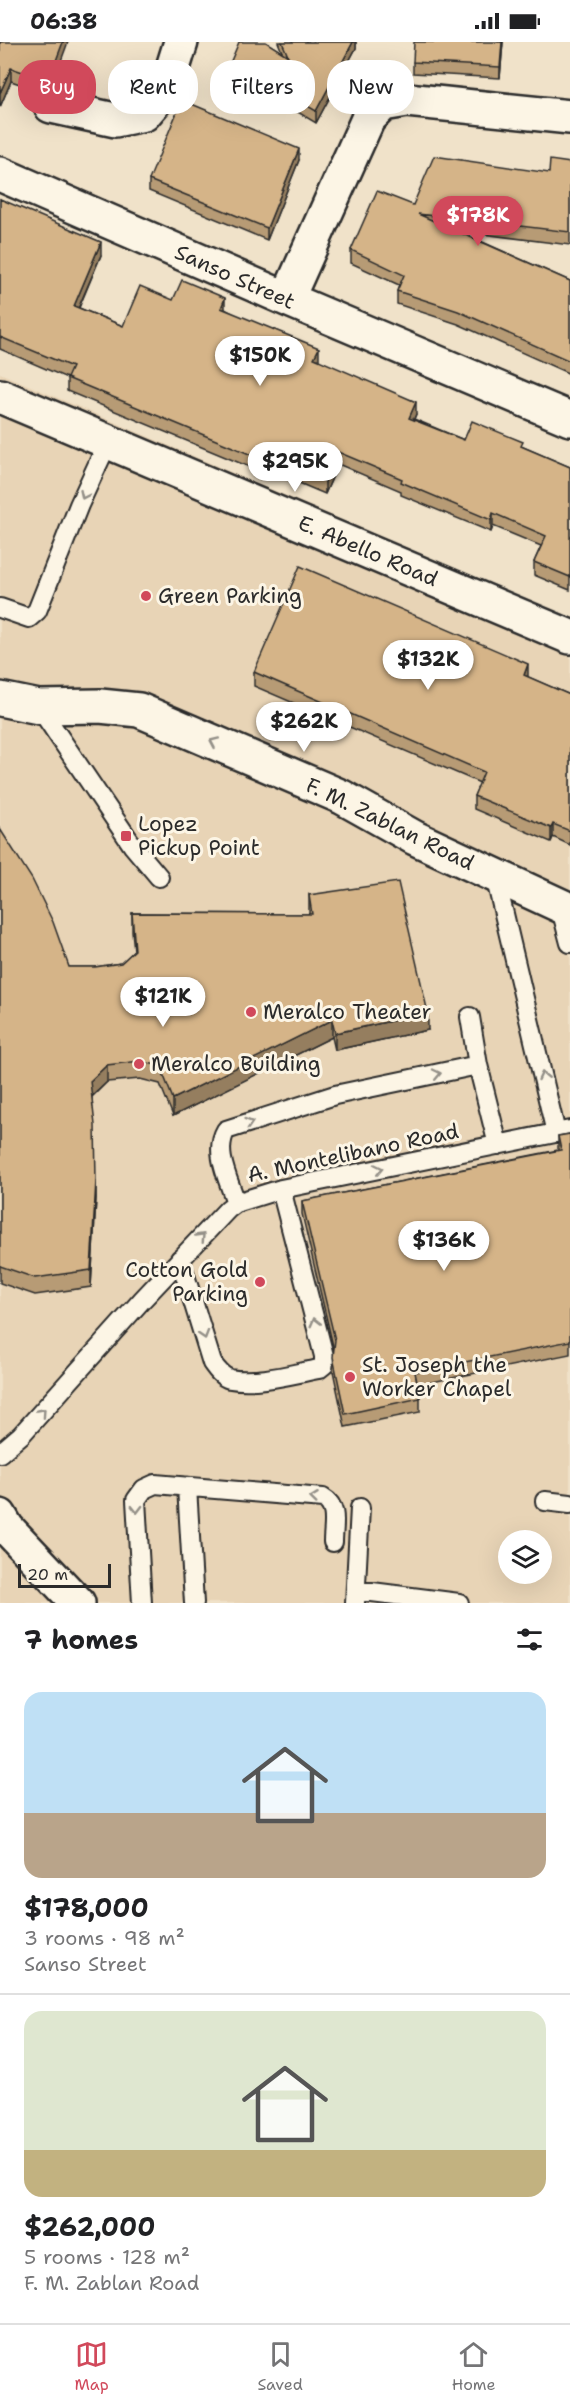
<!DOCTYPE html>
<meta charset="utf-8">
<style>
:root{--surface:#fff;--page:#f6f6f6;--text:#202124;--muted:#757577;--line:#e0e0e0;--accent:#d1495b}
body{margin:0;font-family:"Shantell Sans",sans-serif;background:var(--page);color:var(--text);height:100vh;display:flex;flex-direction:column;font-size:22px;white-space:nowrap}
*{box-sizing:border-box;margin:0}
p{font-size:20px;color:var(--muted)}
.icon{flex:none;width:33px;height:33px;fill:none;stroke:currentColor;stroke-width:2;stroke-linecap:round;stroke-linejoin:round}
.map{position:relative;height:1561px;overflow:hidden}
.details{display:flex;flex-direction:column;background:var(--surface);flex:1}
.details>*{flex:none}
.banner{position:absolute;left:18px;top:18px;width:534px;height:54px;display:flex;gap:12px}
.fabs{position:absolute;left:498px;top:1488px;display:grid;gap:12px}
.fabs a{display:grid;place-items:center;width:54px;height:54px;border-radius:50%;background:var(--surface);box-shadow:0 6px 24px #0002;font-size:30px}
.scale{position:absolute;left:18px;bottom:15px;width:93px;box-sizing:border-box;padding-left:6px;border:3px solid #2b2b2b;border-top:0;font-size:16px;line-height:21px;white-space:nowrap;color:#2b2b2b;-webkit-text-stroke:4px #fcf5e5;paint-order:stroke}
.price{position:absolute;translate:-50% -51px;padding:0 14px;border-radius:21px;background:#fff;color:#222;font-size:20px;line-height:39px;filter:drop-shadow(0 2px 3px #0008)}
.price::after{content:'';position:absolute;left:50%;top:36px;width:18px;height:14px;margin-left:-9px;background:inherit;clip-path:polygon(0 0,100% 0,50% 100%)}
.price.selected{background:var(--accent);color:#fff}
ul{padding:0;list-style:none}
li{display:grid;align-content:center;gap:12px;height:318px;padding:0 24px}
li+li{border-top:2px solid var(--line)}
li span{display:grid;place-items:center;height:186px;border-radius:18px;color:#555}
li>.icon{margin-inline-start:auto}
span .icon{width:108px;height:108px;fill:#fffc;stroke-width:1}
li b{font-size:26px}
h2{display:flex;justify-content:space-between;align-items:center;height:72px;padding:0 24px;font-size:26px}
.pill{padding:0 21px;border-radius:24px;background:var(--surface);box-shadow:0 6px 24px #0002;font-size:21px;line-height:54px}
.pill.selected{background:var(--accent);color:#fff}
.status{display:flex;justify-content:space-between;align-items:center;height:42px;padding:0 30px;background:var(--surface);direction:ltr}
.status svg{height:16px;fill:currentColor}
.dock{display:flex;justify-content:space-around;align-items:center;height:84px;border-top:2px solid var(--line);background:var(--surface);font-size:16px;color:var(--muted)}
.dock a{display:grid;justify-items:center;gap:3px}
.dock .selected{color:var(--accent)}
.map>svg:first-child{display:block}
.built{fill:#e8d4b6;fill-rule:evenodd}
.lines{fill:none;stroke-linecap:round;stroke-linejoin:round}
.lane-casing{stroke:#2b2b2b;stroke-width:22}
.street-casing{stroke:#2b2b2b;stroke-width:38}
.lane{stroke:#fcf5e5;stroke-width:18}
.street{stroke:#fcf5e5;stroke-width:33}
.wall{fill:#b79b75;stroke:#2b2b2b;stroke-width:1.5}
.shaded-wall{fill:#957e5f;stroke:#2b2b2b;stroke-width:1.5}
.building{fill:#d5b488;stroke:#2b2b2b;stroke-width:1.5}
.oneway{stroke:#949088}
.poi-dot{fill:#d1495b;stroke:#fcf5e5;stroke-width:2}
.labels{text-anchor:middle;stroke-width:6;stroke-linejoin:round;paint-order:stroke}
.street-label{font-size:21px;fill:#2b2b2b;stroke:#fcf5e5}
.poi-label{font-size:21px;fill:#2b2b2b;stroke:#fcf5e5;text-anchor:start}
</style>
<div class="status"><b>06:38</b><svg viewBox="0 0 49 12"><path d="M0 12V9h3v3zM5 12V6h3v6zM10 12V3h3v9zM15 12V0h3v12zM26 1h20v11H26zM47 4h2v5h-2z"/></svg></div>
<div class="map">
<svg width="570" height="1561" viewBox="0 0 570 1561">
<rect width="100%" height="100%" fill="#f0e2c9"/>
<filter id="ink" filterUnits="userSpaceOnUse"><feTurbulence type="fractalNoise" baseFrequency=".0167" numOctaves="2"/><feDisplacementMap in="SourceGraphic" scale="12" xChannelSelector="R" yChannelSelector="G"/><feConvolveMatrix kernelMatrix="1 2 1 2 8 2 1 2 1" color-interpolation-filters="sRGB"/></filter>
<g filter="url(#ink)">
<path class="built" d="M0,331L570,576V1561H0ZM508,1498H542V1532H508Z"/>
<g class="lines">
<g class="lane-casing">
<path id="lane" d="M0,566L29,576L37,569L79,463L108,400
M39,665L133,804L159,835
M495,834L556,1091
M560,863L570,901
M470,975L478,1023L498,1103
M236,1161C229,1138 213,1110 226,1088L335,1053L478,1023
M180,1217L212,1321C217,1328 222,1335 230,1337C257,1342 292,1332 319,1327L324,1323V1314L281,1147
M0,1411L21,1393L142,1258L228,1167L236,1161L281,1147L570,1088
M187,1445L194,1561
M545,1459L570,1462
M356,1548L459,1561
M142,1561L136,1458L144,1447L155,1442L323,1456C339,1465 333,1484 333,1500
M355,1561L360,1466"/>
</g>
<g class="street-casing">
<path id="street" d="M51,64L115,78L144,72L167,45L181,0
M0,132L287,257L570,377
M287,257L368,77L383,62L407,58L570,75
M0,354L570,595
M0,657L39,665L100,664L139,668L342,755L415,796L570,868
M0,1474L7,1486L78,1561"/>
</g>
<use href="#lane" class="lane"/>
<use href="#street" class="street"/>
</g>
<path class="wall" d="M0,0L51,46L40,49L11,39L0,65Z
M278,0H356V6L316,81L231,30V19L282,10Z
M503,0L500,36L413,31V20Z
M299,118L267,198L149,149V138Z
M570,121V203L458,189L570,239V332L458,282L397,262V249L399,243L351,221V208L413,163L549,131Z
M0,157L101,213L79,266L123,284L173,258L225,267L416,372L414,377L464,398L523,405L570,425V548L534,533V520L541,504L493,484L491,490L401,453V449L338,422L325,452L273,430L271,434L67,349V336L0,307Z
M254,630L528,635L570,653V803L553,795L551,800L474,767V754L480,741L254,644Z
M0,787L69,925H95L121,921L134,909L132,889V871L309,872V853L428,988L335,1008L332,995L173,1074L160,1042L140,1037L107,1040L92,1055L96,1156L91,1245L35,1253L0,1241Z
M570,1092V1312L417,1343L420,1356V1370L345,1385L333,1329L334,1308L302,1172V1159L558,1108V1094Z"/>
<path class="shaded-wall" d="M63,0H68L51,46L40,49V36Z
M353,0H356V6L316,81V69Z
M502,0H503L500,36V25Z
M11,26V39L0,65V51Z
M299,107V118L267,198V186Z
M101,200V213L74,276V264Z
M225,256V269L221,266Z
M319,306V318L314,316Z
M416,360V372L409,388V376Z
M338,410V422L325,452V439Z
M273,418V430L271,434V421Z
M493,471V484L491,490V478Z
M528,622V636L524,633Z
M553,782V795L551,800V786Z
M428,971V988L335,1008V991Z
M332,978V995L173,1074V1057Z
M107,1023V1040L90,1056V1039Z
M96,1138V1156L91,1245V1228Z"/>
<path class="building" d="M0,0H63L51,32L40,36L11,26L0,51Z
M239,0H266L288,14L282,0H353L316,69L231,19Z
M414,0H502L500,25L413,20Z
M182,58L299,107L267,186L149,138Z
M434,114L549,131L550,118L570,121V190L418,172L570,239V319L458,269L397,249L404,233L351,208L377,149L413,163Z
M0,157L101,200L74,264L123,284L140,244L173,258L182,238L225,256L221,266L319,306L314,316L416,360L409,376L464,398L472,379L523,400L521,404L570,425V535L534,520L546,494L493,471L491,478L401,440L402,437L338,410L325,439L273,418L271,421L67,336L72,325L0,295Z
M300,524L528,622L524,633L570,653V789L553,782L551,786L474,754L484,730L254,630Z
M0,787L32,837L53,880L69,925H95L121,921L135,908L132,871L312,872L309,853L398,840L428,971L335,991L332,978L173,1057L160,1024L140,1019L107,1023L90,1039L95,1083L96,1138L91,1228L35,1236L0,1224Z
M570,1092V1299L415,1330L420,1356L345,1372L333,1315L335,1298L302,1159L561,1108L558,1094Z"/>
<defs><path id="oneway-chevron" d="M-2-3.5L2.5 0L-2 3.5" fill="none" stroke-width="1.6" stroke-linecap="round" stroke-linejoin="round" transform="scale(1.5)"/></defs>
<g class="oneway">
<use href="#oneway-chevron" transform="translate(84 453) rotate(115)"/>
<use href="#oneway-chevron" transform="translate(214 700) rotate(-156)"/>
<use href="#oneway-chevron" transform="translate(437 1032) rotate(-12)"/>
<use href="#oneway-chevron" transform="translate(543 1034) rotate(-103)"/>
<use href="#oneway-chevron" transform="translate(249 1081) rotate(-18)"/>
<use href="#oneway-chevron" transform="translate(379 1127) rotate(-12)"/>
<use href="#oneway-chevron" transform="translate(201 1195) rotate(-46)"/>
<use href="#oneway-chevron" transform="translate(315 1280) rotate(-104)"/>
<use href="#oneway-chevron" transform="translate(204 1293) rotate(73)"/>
<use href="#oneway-chevron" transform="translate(42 1370) rotate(-48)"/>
<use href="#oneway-chevron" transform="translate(314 1456) rotate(-173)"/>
<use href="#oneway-chevron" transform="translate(137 1467) rotate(89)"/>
</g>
</g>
<g class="poi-dot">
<circle cx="146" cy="554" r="6"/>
<rect x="120" y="788" width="12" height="12" rx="3"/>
<circle cx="251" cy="970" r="6"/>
<circle cx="139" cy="1022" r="6"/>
<circle cx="260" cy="1240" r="6"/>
<circle cx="350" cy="1335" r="6"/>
</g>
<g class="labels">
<g class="street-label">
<text transform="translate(235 235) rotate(24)" y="7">Sanso Street</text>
<text transform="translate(368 509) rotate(23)" y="7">E. Abello Road</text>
<text transform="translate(390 782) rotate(26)" y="7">F. M. Zablan Road</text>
<text transform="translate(353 1111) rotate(-12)" y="7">A. Montelibano Road</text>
</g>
<g class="poi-label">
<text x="158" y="561">Green Parking</text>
<text x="138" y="789">Lopez<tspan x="138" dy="24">Pickup Point</tspan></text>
<text x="263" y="977">Meralco Theater</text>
<text x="151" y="1029">Meralco Building</text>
<text x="248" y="1235" text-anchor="end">Cotton Gold<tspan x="248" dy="24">Parking</tspan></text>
<text x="362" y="1330">St. Joseph the<tspan x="362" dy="24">Worker Chapel</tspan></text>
</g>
</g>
</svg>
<div class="fabs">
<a><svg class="icon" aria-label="layers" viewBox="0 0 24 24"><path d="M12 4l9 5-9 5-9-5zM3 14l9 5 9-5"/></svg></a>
</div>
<div class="scale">20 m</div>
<b class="price selected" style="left:478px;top:205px">$178K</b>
<b class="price" style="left:260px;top:345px">$150K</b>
<b class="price" style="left:295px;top:451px">$295K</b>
<b class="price" style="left:428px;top:649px">$132K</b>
<b class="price" style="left:304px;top:711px">$262K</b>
<b class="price" style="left:163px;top:986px">$121K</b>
<b class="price" style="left:444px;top:1230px">$136K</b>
<div class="banner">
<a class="pill selected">Buy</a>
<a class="pill">Rent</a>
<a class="pill">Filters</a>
<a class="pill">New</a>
</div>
</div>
<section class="details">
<h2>7 homes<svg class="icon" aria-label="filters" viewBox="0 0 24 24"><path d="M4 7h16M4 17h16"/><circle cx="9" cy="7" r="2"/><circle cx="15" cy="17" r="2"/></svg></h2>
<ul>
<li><span style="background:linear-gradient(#bfe0f5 65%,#b9a48a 0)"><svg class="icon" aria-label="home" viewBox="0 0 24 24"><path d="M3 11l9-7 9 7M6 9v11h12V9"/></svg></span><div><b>$178,000</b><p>3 rooms · 98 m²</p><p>Sanso Street</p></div></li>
<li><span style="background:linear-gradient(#dfe7d0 75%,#c2b280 0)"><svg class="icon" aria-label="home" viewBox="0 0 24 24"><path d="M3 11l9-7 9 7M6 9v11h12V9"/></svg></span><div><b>$262,000</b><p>5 rooms · 128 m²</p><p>F. M. Zablan Road</p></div></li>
</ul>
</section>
<nav class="dock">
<a class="selected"><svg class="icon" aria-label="map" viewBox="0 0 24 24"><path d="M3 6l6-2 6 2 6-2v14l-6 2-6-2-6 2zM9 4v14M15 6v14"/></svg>Map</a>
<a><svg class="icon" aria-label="saved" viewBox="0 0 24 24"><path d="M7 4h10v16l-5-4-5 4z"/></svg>Saved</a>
<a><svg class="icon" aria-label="home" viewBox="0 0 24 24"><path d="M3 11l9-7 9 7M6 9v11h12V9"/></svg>Home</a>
</nav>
